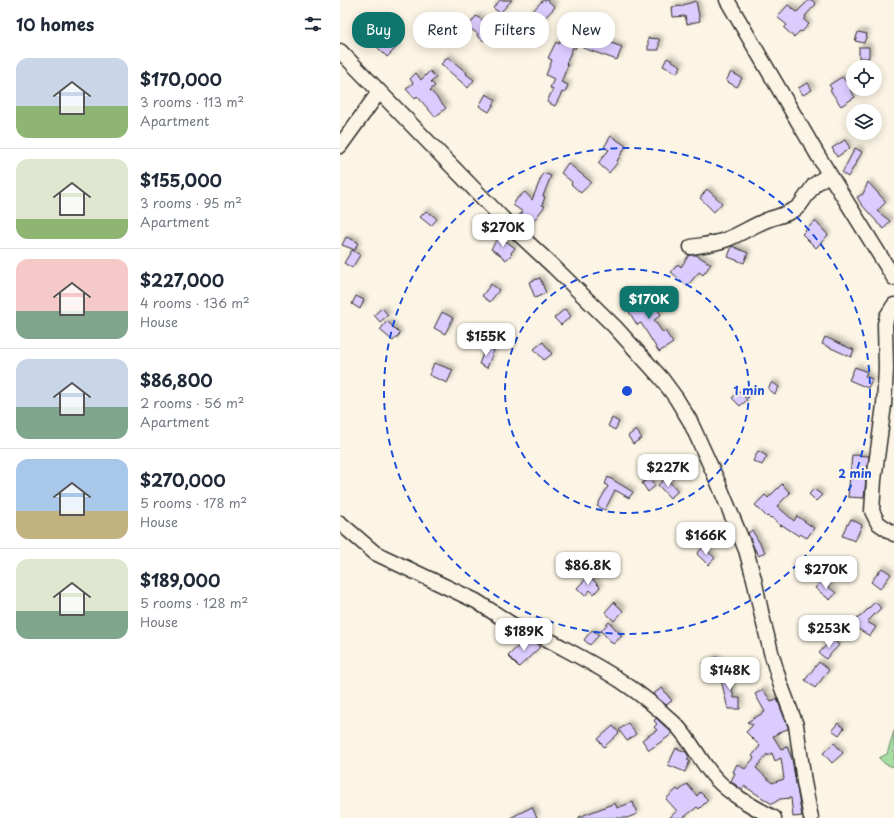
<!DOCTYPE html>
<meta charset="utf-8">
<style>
:root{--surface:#fff;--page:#f6f6f7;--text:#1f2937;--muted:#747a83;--line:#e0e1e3;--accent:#0f766e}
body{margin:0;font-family:"Playpen Sans",sans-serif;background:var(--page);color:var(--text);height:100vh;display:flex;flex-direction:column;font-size:15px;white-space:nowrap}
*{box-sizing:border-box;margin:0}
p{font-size:13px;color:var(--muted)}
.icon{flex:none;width:22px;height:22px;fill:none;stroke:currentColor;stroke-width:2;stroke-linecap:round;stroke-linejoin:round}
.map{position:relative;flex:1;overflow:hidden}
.drawer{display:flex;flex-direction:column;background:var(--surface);width:340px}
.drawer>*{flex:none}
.guide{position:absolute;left:12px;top:12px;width:380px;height:36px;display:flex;gap:8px}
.buttons{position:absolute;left:506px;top:60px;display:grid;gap:8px}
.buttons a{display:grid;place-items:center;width:36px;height:36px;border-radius:50%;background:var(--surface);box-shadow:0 2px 10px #0003;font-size:20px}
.price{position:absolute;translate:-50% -34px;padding:0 9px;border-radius:8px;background:#fff;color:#222;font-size:13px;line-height:26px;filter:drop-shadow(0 1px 2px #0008)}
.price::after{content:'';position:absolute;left:50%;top:24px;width:12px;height:9px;margin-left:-6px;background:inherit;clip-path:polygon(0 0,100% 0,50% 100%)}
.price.current{background:var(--accent);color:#fff}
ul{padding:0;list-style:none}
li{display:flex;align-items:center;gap:12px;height:100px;padding:0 16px}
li+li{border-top:1px solid var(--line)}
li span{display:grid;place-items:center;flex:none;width:112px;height:80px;border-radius:12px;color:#555}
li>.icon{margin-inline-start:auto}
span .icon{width:48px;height:48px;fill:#fffc;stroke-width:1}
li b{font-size:17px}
h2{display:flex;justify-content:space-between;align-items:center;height:48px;padding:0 16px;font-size:17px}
.chip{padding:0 14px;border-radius:16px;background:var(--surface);box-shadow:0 2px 10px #0003;font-size:14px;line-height:36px}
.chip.current{background:var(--accent);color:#fff}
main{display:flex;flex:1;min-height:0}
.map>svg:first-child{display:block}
.green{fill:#a6dea3;stroke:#688467}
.building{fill:#dbccfe;stroke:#2b2b2b;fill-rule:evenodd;filter:url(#shadow)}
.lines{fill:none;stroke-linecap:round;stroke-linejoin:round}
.minor-casing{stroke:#2b2b2b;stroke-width:17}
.minor{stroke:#fcf5e5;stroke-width:14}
.ring{fill:none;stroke:#1d4ed8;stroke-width:2;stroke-dasharray:7 5}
.centre{fill:#1d4ed8;stroke:#fcf5e5;stroke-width:2}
.ring-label{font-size:12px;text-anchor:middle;font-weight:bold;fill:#1d4ed8;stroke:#fcf5e5;stroke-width:4;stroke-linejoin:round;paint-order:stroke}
</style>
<main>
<section class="drawer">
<h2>10 homes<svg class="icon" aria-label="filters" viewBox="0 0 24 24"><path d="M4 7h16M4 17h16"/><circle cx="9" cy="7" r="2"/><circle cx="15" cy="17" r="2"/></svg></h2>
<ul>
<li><span style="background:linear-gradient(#c9d6e8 60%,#8fb573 0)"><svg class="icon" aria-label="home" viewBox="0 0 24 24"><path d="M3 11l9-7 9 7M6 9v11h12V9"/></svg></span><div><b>$170,000</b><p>3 rooms · 113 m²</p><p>Apartment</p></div></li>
<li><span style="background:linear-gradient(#dfe7d0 75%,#8fb573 0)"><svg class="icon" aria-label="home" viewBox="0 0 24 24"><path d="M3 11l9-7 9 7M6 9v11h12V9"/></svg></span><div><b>$155,000</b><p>3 rooms · 95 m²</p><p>Apartment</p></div></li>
<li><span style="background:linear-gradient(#f6c9c9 65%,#7fa58c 0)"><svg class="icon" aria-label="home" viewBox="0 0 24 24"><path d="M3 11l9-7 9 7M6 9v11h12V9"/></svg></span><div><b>$227,000</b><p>4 rooms · 136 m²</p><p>House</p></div></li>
<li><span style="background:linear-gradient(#c9d6e8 60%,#7fa58c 0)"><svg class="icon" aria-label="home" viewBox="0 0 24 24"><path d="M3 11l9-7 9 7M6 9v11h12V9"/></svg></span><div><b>$86,800</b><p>2 rooms · 56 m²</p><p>Apartment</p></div></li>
<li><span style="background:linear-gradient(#a9c7e8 65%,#c2b280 0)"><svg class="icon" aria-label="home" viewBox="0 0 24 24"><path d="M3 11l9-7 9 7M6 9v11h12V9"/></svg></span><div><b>$270,000</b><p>5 rooms · 178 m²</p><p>House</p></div></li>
<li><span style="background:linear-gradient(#dfe7d0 65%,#7fa58c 0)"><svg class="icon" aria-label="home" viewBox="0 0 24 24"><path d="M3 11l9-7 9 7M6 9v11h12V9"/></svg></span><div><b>$189,000</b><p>5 rooms · 128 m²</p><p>House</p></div></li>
</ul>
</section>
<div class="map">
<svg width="554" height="818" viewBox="0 0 554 818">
<defs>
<filter id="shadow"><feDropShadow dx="3" dy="-3" stdDeviation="2" flood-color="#0004"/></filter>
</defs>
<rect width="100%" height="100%" fill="#fcf5e5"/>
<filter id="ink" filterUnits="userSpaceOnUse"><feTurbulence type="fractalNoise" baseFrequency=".025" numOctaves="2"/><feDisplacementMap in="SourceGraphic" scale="8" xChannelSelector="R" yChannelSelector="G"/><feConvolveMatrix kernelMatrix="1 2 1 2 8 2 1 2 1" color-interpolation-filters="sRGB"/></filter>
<g filter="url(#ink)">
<path class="green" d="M554,731V767L545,764L539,758L547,754Z"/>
<path class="building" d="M160,0H172L160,13L153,8Z
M203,0H207L215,7L198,25L188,16Z
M469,0H472L476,4L465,16L466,18L464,20L469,24L462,32L460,31L454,37L444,28L447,25L437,17L448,5L457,12Z
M356,1L360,21L347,24L345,16L333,17L332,7L343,6V5Z
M136,16L153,27L144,41L137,36L138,34L128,27Z
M251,27L266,33L263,40L282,47L277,60L243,48Z
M518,32L527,34L524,43L515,41Z
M224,33L239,39L235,49L233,47L226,64L228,65L221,82L228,85L225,93L222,92L215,106L207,102L213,89L210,88L214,79L206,75L212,60L208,58L216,42L219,44Z
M42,34L57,47L47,57L33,43Z
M308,38L319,39V50H308Z
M519,47H529V58H519Z
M108,57L127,73L126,74L134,80L128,88L101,64Z
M327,58L341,66L337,73L323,66Z
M90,71L96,78L91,82L95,86L90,90L106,108L95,117L77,96L75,99L66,89L73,83L70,79L76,73L81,80Z
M391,72L402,78L397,87L386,81Z
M502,77L506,82L508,81L513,88L510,90L515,97L501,106L490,90L492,89L489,85Z
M468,83L472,90L463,95L458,88Z
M146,94L156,100L149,112L139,106Z
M271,136L286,146L277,161L278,162L269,173L258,163L269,150L264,147Z
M505,140L510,148L497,157L492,148Z
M515,148L522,152L508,177L502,173Z
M228,163L251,182L241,193L231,184L232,182L221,173Z
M203,173L211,176L203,196L205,197L202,205L205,206L187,229L175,219L183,212L173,205L178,197H179L185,192L192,200Z
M528,182L546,202L537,211L550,221L544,229L537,223V222L521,204L517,197L523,194Z
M367,189L382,203L374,212L360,198Z
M86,211L90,214V213L97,219L91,226L80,217Z
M152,221L160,230L154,236L145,227Z
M475,221L488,235L476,248L462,234Z
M159,236L175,248L171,253L172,254L166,260L159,254L151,249Z
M6,237L18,242L15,250L2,245Z
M392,246L408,253L404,263L388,257Z
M12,250L20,255L12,268L4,263Z
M349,255H356L371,264L363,275L359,272L347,286L331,272L338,264L341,267Z
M200,278L206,293L195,298L189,282Z
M151,284L159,290L150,302L142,296Z
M307,291L321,315L314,320L323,333L325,331L333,343L319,352L301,323L297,325L285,305Z
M16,296L24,300L20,309L12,304Z
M42,308L48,315L40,322L34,315Z
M225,309L231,316L221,325L214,318Z
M102,312L113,318L105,334L94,328Z
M47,321L60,334L53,341L40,330Z
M485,337L514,350L511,357L482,344Z
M203,342L212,354L204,360L194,349Z
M146,346L154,350L147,368L139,364Z
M94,363L113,370L107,383L89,375Z
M515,367L527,372L525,376L532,379L528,388L509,380Z
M432,382L439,387L435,394L428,389Z
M399,391L407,400L400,406L392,398Z
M272,418L279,422L275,430L268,426Z
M296,430L302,438L293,444L288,436Z
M418,451L427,456L422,465L413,461Z
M512,455L529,456L526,479L524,498L508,497Z
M268,477L293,492L289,498L275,490L265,510L257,506L268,486L265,484Z
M309,478L315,486L308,492L302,483Z
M326,478L338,491L330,498L318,485Z
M442,484L450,493L437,506L454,521L457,516L474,528L467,538L460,534L459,536L442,525L441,526L431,517L430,518L428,516L427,517L415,505L425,495L428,498Z
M474,489L482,495L476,501L469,494Z
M511,519L522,525L515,541L502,536L507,524L508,525Z
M412,530L425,552L419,556L414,548L408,533Z
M363,547L375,558L368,565L357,554Z
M542,568L551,574L540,589L531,582Z
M249,576L260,587L254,594L250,590L245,596L237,588Z
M481,581L496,593L490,600L475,588Z
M274,602L283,611L274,621L265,612Z
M535,602L541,608L527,622L536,627L530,636L513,626L518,617H520Z
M269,622L282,636L273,644L261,631Z
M252,630L259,635L250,645L244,640Z
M186,639L193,641L200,647L179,667L168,656Z
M492,639L499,645L486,659L479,653Z
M377,657L382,668L369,674L363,663Z
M479,662L489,670L475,688L465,680Z
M393,671L396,680L390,682L394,698H400V709H388L382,684L379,677Z
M322,688L332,701L326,705L313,694Z
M423,690L431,701L437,699L448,727V729L442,731L433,736L441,749L447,747L452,759L456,783L462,816L453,817L451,798L440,799L432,804L404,786L402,790L391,781L395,773L393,772L397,764L405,769L414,758L412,756L420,746L406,732L413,725L407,722L425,712L415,694ZM432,753L435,761L441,758L444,779L432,783L416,768L427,754L428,756Z
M316,718L332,733L328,737L309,750L302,740L317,730L314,727L317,724L314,721Z
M288,723L296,734L287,741L279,730Z
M498,723L504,728L499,735L492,730Z
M273,726L279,733L264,747L258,739Z
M494,743L503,753L492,763L483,753Z
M336,748L346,752L349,757L347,760L350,761L345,772L328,765Z
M347,784L357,796L360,792L368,800L359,809L357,807L343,818H329L337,811L326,799L337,789L339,791Z
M293,802L297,814L287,818H239V817L275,803L277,808Z
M192,807L197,818H170Z"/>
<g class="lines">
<g class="minor-casing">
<path id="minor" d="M387,0L480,159L554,278
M0,51L169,225L214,267L275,327L322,379L336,398L350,421L377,480L406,550L414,579L422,616L431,652L440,683L456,725L464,782L471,818
M0,146L39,92
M351,247C362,245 374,244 385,240C399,235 412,226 427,220C437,216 452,214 460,205L474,185L489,174
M554,305L547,316L545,324L546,369L544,405L534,480L532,511L538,523L554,534
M0,523L35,553L136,601L176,627L196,633C224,649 254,663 281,681C299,693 318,708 334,723C351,739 360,762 376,779C392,796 414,807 434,818"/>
</g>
<use href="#minor" class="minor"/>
</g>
</g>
<g class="ring">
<circle cx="287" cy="391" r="122"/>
<circle cx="287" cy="391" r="243"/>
</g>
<circle cx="287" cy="391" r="6" class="centre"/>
<g class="ring-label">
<text x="409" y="395">1 min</text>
<text x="515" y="478">2 min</text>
</g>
</svg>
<div class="buttons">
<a><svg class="icon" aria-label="locate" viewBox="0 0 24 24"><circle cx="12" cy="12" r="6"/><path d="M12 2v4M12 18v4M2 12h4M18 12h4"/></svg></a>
<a><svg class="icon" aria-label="layers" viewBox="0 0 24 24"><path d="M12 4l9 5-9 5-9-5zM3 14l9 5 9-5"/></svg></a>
</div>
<b class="price" style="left:163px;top:248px">$270K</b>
<b class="price current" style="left:309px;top:320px">$170K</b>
<b class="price" style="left:146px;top:357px">$155K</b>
<b class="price" style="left:328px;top:488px">$227K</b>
<b class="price" style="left:366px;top:556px">$166K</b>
<b class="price" style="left:248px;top:586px">$86.8K</b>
<b class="price" style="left:486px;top:590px">$270K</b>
<b class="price" style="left:489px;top:649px">$253K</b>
<b class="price" style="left:184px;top:652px">$189K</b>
<b class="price" style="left:390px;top:691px">$148K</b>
<div class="guide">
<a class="chip current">Buy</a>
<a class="chip">Rent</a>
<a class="chip">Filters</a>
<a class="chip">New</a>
</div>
</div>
</main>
